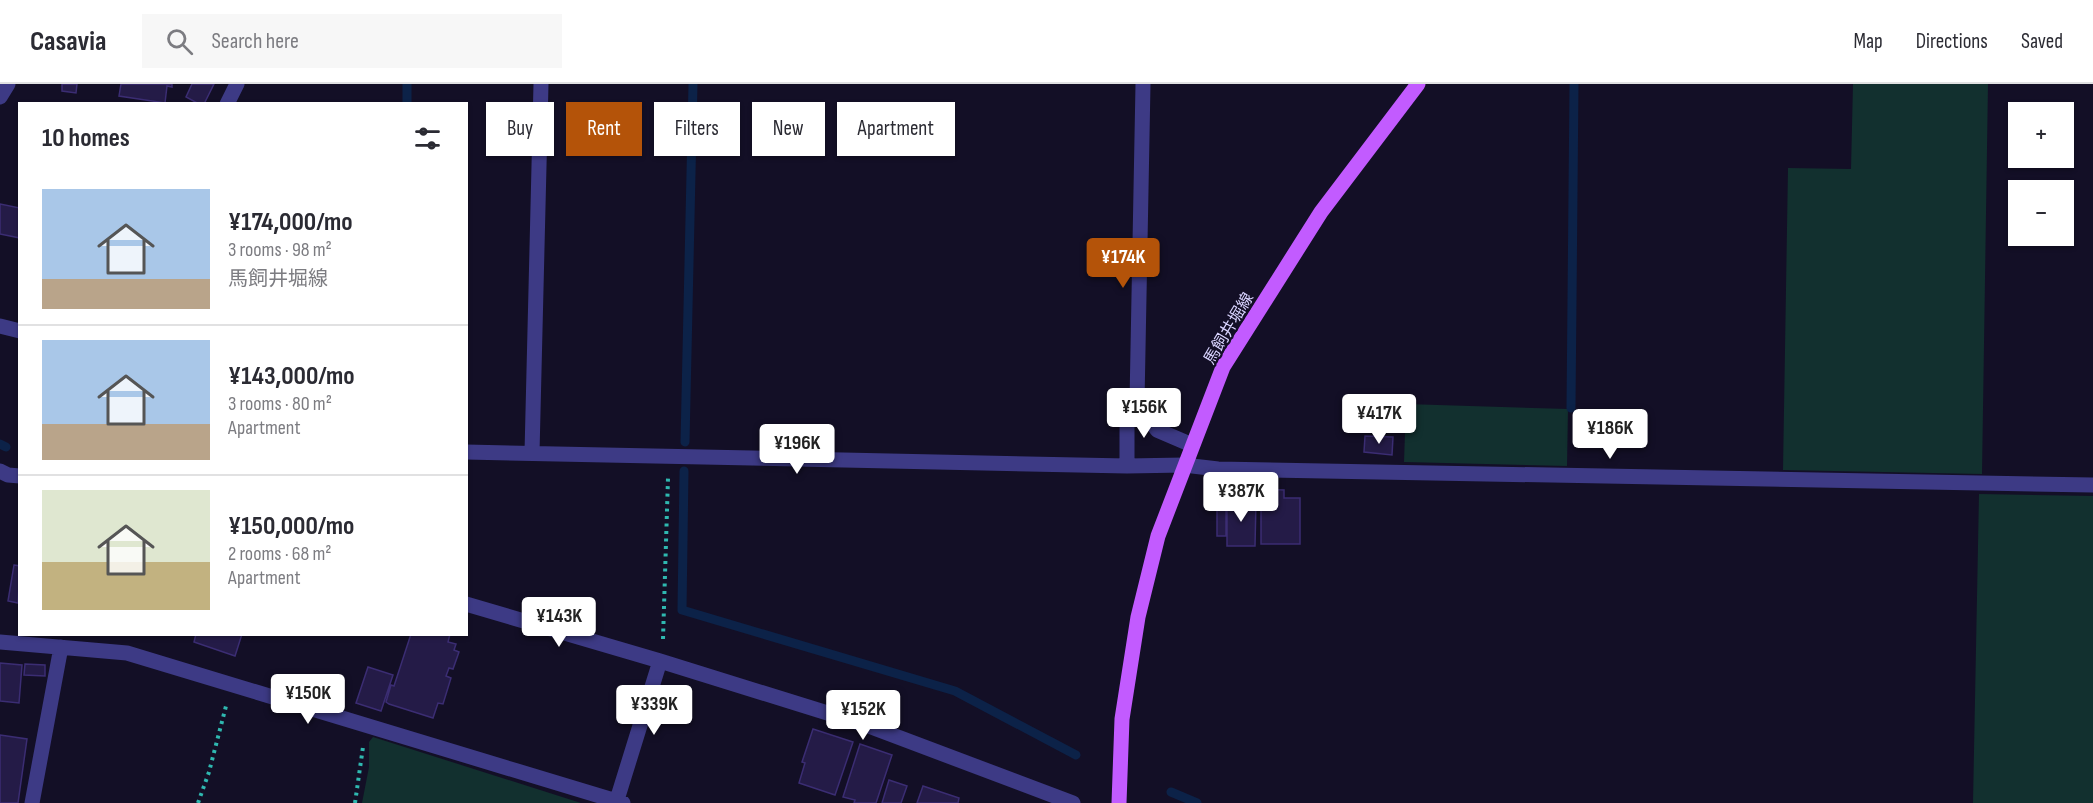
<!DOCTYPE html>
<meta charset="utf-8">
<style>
:root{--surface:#fff;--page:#f7f7f7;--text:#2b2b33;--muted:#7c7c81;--line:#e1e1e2;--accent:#b45309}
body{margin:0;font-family:"Sofia Sans Condensed","Noto Sans JP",sans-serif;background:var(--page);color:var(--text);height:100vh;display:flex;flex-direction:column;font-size:22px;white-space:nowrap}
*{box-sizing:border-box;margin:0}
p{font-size:20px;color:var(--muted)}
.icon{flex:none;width:33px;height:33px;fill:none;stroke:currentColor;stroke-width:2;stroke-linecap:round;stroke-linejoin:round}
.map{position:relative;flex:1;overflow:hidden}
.side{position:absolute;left:18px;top:18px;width:450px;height:534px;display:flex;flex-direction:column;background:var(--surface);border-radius:0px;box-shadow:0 2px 4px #0004}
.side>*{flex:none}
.top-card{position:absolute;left:486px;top:18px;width:570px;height:54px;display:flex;gap:12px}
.fabs{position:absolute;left:2008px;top:18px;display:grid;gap:12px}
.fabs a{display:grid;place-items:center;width:66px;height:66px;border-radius:0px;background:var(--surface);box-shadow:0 2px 4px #0004;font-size:30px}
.price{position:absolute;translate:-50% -51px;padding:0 14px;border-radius:6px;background:#fff;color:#222;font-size:20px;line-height:39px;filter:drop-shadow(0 2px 3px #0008)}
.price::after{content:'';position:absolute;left:50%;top:36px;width:18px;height:14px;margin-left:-9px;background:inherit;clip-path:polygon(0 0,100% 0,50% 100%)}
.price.selected{background:var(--accent);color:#fff}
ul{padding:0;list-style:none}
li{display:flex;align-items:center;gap:18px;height:150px;padding:0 24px}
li+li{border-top:2px solid var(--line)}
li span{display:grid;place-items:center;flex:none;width:168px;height:120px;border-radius:0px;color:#555}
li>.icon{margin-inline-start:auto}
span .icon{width:72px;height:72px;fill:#fffc;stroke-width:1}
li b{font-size:26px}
h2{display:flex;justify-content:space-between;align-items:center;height:72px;padding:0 24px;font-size:26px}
.chip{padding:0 21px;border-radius:0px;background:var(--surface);box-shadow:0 2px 4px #0004;font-size:21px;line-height:54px}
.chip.selected{background:var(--accent);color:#fff}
header{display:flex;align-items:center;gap:36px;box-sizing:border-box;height:84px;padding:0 30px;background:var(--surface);border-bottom:2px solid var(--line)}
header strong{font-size:28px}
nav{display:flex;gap:33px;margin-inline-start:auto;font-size:21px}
.search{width:420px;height:54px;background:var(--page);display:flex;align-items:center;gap:15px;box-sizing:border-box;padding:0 21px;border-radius:0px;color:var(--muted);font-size:22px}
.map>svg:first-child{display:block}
.green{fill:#12302f}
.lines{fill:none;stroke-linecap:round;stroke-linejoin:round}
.stream{stroke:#0c2248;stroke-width:9}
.building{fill:#241b47;stroke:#3b2d73;stroke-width:1.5}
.path{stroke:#2fb8b0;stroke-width:4;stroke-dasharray:3 4.5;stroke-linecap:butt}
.minor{stroke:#3d3a85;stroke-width:15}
.major{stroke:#c25bff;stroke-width:15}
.labels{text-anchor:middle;stroke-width:4.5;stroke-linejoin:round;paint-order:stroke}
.street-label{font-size:16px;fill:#d9d4ff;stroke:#130f26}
</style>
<header>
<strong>Casavia</strong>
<div class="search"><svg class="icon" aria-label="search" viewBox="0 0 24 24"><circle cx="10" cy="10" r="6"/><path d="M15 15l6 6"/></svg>Search here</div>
<nav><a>Map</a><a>Directions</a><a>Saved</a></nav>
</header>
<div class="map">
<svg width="2093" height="719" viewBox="0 0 2093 719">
<rect width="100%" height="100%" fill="#130f26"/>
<path class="green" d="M1853,0H1988L1982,390L1783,386L1788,84L1851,85Z
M1406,320L1568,325L1567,382L1404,378Z
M1979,410L2093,412V719H1973Z
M373,653L581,719H362L369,683V658Z"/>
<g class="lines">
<path class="stream" d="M407,20V0
M1571,324L1574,0
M685,358L693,0
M0,360L6,363
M684,387L682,526L955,607L1076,671
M1171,708L1197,719"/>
</g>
<path class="building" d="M62,0H77L76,9L62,7Z
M121,0H172V3L167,2L165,19L119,12Z
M192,0H214L204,20H199L186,13Z
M0,120L20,124V154L0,150Z
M1365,352L1393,353L1392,371L1364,368Z
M1261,405L1284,406V414H1300V460H1261Z
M1227,417H1256L1255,462H1227Z
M1217,418H1226V452H1217Z
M14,481L20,482L18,519L8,517Z
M196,550H242L235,572L194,558Z
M411,550H450L448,558L456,560L454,566L459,568L453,585L449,584L446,592L451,594L443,620L438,619L433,634L389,620L386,618L391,601L394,602Z
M0,579L22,581L19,619L0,617Z
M25,580L45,581V592L24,591Z
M368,583L393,591L381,627L356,619Z
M813,645L853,658L835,711L799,699L805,679L802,678Z
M0,651L27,655L18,719H0Z
M860,660L892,671L876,719H854L855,716L843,713Z
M889,696L907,702L901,719H882Z
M923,702L959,714L958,719H917Z"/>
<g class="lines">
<path class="path" d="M663,555L668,394
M198,719L209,688L226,622
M355,719L363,663"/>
<path class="minor" d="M1143,0L1137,318L1157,346L1192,361
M0,13L8,0
M227,20L237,0
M0,242L20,247
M466,368L1127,382L1184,381L1218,385L2093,401
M532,369L541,0
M1127,382V326L1137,318
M0,387L8,391L20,392
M466,520L660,577L866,641L1073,719
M0,558L127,569L623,719
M32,719L61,563
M616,719L660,577"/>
<path class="major" d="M1119,719L1122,635L1138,533L1158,452L1223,283L1321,128L1418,0"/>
</g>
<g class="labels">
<g class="street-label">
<text transform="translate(1228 244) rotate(-59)" y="6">馬飼井堀線</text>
</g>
</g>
</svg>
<div class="fabs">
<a>+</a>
<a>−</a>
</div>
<b class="price selected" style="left:1123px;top:205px">¥174K</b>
<b class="price" style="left:1144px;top:355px">¥156K</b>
<b class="price" style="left:1379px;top:361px">¥417K</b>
<b class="price" style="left:1610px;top:376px">¥186K</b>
<b class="price" style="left:797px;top:391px">¥196K</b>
<b class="price" style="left:1241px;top:439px">¥387K</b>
<b class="price" style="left:559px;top:564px">¥143K</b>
<b class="price" style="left:308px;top:641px">¥150K</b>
<b class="price" style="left:654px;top:652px">¥339K</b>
<b class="price" style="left:863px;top:657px">¥152K</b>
<div class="top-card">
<a class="chip">Buy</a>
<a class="chip selected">Rent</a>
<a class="chip">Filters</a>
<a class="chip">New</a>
<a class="chip">Apartment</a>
</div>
<section class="side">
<h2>10 homes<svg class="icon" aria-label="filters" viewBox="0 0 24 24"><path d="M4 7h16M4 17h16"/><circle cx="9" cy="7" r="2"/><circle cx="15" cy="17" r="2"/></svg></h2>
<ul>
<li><span style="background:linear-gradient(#a9c7e8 75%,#b9a48a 0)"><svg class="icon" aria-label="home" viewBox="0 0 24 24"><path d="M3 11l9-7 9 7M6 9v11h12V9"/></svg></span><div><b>¥174,000/mo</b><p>3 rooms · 98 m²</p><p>馬飼井堀線</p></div></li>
<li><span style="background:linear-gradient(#a9c7e8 70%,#b9a48a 0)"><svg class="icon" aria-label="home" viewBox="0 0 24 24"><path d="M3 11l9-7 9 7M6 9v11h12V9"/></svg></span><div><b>¥143,000/mo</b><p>3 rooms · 80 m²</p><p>Apartment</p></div></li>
<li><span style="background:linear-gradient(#dfe7d0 60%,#c2b280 0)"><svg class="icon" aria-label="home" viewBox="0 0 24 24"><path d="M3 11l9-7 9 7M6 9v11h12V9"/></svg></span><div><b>¥150,000/mo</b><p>2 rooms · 68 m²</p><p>Apartment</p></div></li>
</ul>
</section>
</div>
